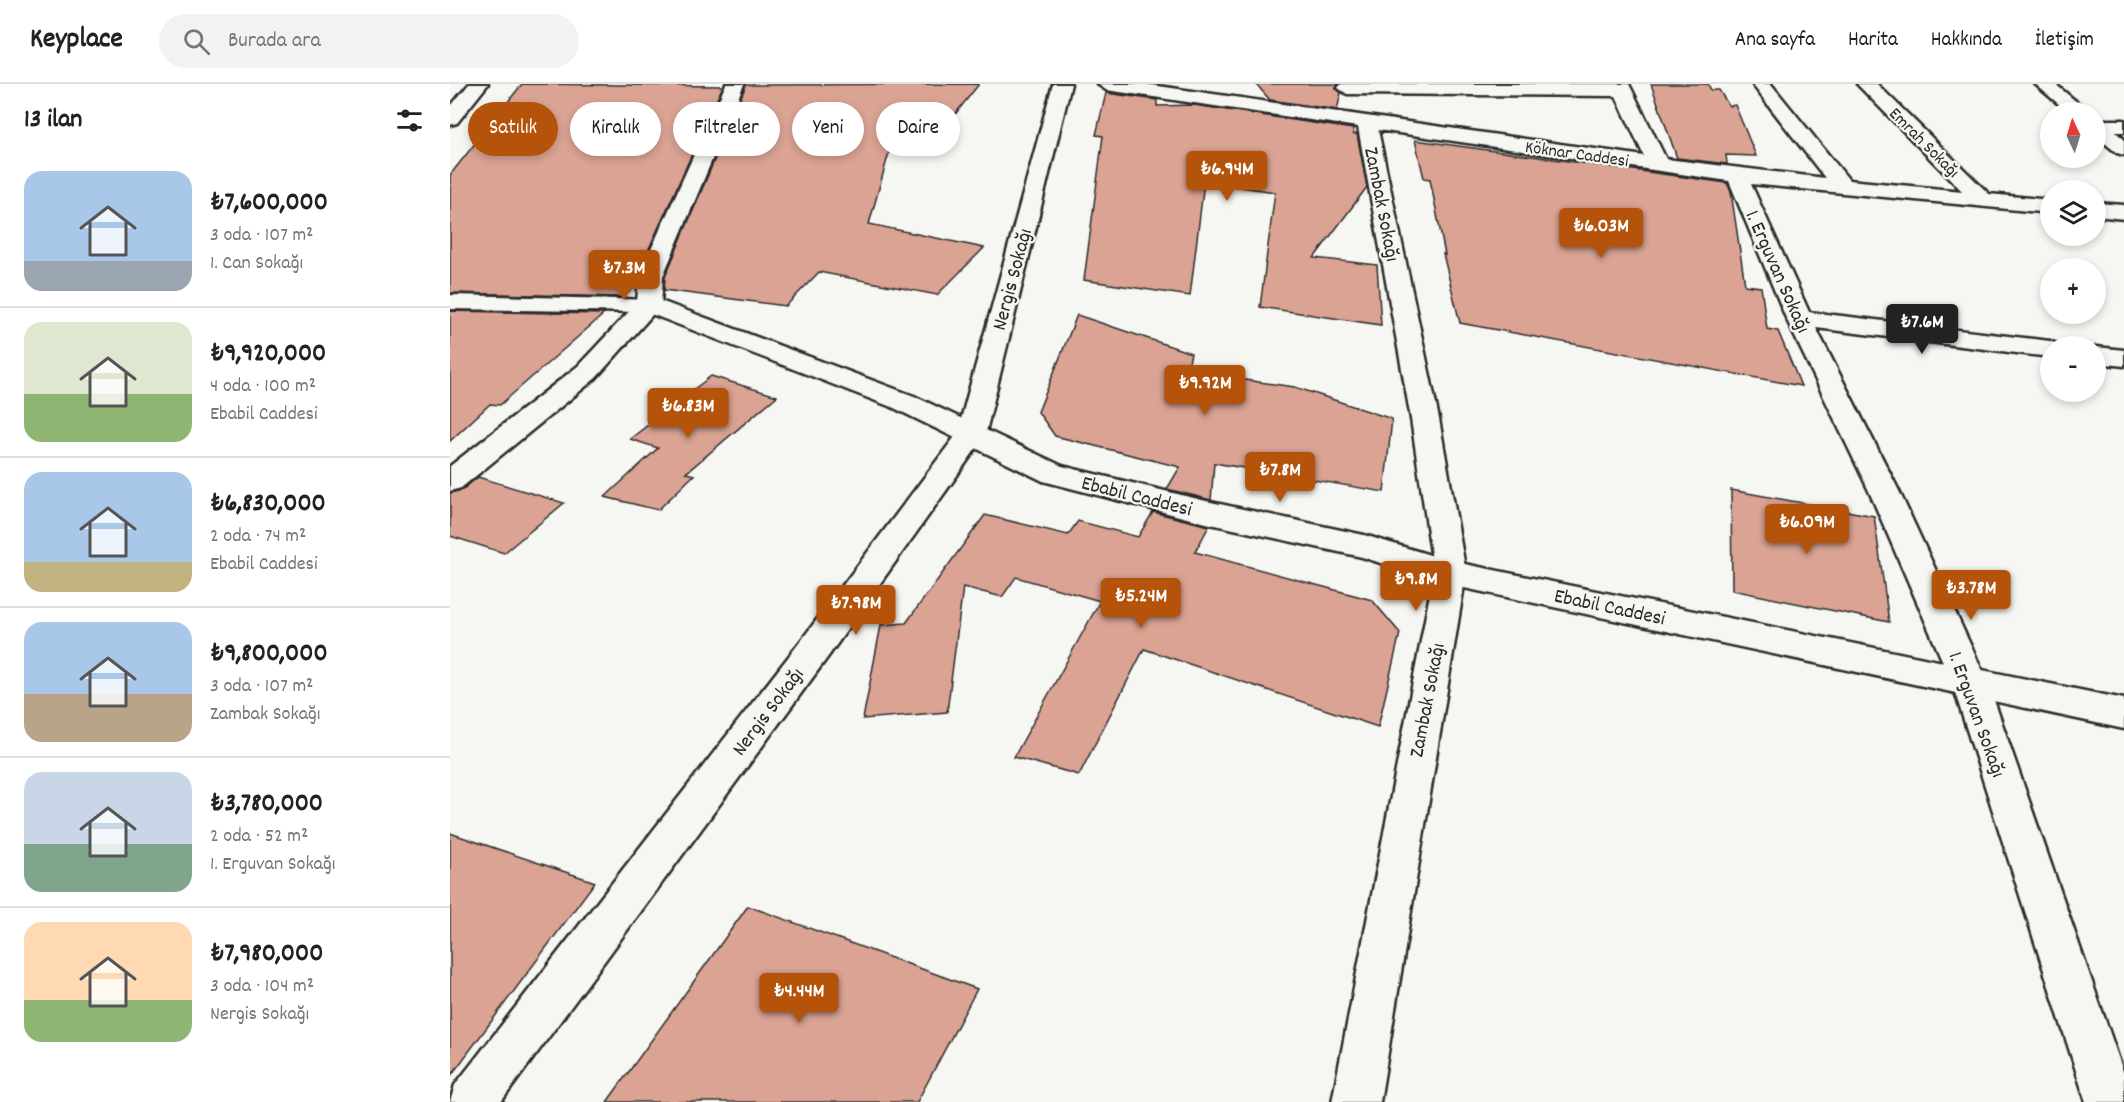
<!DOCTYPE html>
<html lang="tr">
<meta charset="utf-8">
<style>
:root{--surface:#fff;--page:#f2f2f2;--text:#222;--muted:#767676;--line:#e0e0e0;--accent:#b45309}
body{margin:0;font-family:Dekko,sans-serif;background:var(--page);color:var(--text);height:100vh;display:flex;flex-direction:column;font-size:22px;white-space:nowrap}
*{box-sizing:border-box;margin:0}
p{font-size:20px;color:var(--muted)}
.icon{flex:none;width:33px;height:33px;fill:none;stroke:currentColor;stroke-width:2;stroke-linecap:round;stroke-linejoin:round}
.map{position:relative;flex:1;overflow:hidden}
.side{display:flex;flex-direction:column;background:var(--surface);width:450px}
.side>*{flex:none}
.top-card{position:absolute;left:18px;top:18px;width:570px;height:54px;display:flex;gap:12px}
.needle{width:39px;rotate:356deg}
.tools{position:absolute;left:1590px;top:18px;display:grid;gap:12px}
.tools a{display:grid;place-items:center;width:66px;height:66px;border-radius:50%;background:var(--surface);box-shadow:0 3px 9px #0003;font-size:30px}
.price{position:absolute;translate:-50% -51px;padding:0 14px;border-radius:6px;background:var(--accent);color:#fff;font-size:20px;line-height:39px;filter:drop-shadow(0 2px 3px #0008)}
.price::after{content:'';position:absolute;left:50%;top:36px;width:18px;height:14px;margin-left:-9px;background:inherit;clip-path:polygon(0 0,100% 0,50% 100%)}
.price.current{background:#222;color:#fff}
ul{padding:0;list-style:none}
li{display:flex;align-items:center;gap:18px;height:150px;padding:0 24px}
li+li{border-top:2px solid var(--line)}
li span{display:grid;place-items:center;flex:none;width:168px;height:120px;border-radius:18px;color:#555}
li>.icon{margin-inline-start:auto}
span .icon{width:72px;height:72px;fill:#fffc;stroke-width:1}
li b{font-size:26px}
h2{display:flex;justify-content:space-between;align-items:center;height:72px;padding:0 24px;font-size:26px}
.tag{padding:0 21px;border-radius:27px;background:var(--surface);box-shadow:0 3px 9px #0003;font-size:21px;line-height:54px}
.tag.current{background:var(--accent);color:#fff}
header{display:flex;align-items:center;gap:36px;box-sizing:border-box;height:84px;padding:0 30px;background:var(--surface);border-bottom:2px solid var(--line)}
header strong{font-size:28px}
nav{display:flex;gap:33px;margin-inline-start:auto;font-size:21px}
.search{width:420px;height:54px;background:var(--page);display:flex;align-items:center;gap:15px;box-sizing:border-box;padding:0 21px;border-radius:33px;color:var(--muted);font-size:22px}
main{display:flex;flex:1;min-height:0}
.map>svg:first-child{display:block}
.building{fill:#daa393;stroke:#2b2b2b;stroke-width:1.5}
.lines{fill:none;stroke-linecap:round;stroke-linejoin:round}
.minor-casing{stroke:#2b2b2b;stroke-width:5}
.tertiary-casing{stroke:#2b2b2b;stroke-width:5}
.minor{fill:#f6f6f2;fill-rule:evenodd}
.tertiary{fill:#f6f6f2;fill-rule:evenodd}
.labels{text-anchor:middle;stroke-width:4.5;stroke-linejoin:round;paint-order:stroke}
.far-street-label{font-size:18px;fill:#2b2b2b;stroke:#f6f6f2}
.street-label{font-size:21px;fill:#2b2b2b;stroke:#f6f6f2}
</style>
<header>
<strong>Keyplace</strong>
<div class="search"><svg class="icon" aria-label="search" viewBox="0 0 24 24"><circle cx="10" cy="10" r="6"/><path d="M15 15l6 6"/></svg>Burada ara</div>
<nav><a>Ana sayfa</a><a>Harita</a><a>Hakkında</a><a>İletişim</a></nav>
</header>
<main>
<section class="side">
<h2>13 ilan<svg class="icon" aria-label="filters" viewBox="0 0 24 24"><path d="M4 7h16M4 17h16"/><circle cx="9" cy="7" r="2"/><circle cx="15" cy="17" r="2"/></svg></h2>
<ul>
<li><span style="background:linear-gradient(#a9c7e8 75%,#9aa5b1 0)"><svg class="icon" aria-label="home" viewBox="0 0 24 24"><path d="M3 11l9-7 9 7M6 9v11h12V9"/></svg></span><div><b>₺7,600,000</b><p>3 oda · 107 m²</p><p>1. Can Sokağı</p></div></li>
<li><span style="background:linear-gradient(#dfe7d0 60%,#8fb573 0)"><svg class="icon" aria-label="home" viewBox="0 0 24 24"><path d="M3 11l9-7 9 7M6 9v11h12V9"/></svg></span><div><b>₺9,920,000</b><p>4 oda · 100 m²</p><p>Ebabil Caddesi</p></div></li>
<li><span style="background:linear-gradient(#a9c7e8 75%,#c2b280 0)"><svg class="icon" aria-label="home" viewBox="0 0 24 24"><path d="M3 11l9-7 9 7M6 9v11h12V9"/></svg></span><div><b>₺6,830,000</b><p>2 oda · 74 m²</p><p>Ebabil Caddesi</p></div></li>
<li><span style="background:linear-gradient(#a9c7e8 60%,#b9a48a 0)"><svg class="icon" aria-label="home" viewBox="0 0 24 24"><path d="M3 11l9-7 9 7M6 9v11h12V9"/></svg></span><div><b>₺9,800,000</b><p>3 oda · 107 m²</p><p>Zambak Sokağı</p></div></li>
<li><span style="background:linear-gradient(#c9d6e8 60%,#7fa58c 0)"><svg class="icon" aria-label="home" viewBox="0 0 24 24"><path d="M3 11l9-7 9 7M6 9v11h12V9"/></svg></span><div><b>₺3,780,000</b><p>2 oda · 52 m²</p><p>1. Erguvan Sokağı</p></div></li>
<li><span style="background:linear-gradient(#ffd9b3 65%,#8fb573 0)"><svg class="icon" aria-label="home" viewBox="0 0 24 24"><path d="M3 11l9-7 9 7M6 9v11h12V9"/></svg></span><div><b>₺7,980,000</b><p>3 oda · 104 m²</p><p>Nergis Sokağı</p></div></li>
</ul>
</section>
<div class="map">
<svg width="1674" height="1018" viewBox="0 0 1674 1018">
<rect width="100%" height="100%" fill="#f6f6f2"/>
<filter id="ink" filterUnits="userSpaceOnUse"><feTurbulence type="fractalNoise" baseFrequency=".0167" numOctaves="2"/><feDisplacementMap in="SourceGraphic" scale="12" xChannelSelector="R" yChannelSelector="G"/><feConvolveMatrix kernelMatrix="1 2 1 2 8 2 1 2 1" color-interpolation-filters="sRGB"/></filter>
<g filter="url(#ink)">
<path class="building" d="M72,0L273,2L187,191L186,202L173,213L0,209V91Z
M529,0L495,43L447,40L419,140L534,164L487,211L369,188L336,222L214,206L215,193L296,1Z
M806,0H888L886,4L891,9L887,26L820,16Z
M1201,0H1258L1261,6H1269L1279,22L1285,21L1306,72L1276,71L1277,80L1227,74Z
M656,9L707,16V22L744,21L903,45V50H907L917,103L864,174L927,181L931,241L810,223L825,108L754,98L740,212L634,196L653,52L646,51Z
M965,56L1277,99L1281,108L1295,201L1311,203L1317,245L1328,247L1351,302L1010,239L993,170L995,171L980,95L974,94Z
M0,227L154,230L50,321L40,320L0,357Z
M627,231L741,269L737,288L845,303L942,335L934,408L764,379L761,416L717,405L730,383L605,352L588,328Z
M261,292L327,312L236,389L244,391L208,426L155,413L208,364L180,355Z
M28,393L114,419L54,469L0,452V409L12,406Z
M1281,406L1424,432L1439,538L1282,506Z
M703,428L759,442L745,468L922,516L950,549L928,643L694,565L629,691L564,673L650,517L566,493L552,513L513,503L497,628L413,635L431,541L456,539L535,431L618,451L628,437L688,453Z
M0,749L145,798L0,993Z
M298,822L527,905L467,1018H157Z"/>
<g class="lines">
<g class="minor-casing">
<path id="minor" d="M19,0H38L7,39L0,41V23Z
M276,0H294L213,192L211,221L146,294L11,404L0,407V382L128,282L187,219L189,192Z
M603,0H621L535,352L377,574L51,1018H0L5,1001L353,554L507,350Z
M647,0H694L1194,72L1166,12L897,10L888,4L891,0H1179L1216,75L1375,94L1302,0H1321L1399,96L1512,107L1407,0H1427L1539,110L1600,116V129L1301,100L1359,228L1600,257L1611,262H1600V273L1366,244L1449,407L1538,599L1674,990V1018H1636L1502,599L1419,407L1336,234L1279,97L928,46L989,335L1016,489L930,1018H882L984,489L961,335L908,43L656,6Z
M1646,36H1674V48H1646Z
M1646,119L1674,121V135L1646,132Z
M1646,263L1674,266V282L1646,279Z"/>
</g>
<g class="tertiary-casing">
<path id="tertiary" d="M1585,0H1605L1639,28H1618Z
M1646,36L1653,38L1674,55V71L1667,69L1646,52Z
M0,211L208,216L464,312L612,382L756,417L914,451L1000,477L1674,615V645L1000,501L912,473L756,439L593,397L444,324L196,228L0,225Z"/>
</g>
<use href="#minor" class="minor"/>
<use href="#tertiary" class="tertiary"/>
</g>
</g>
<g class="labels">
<g class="far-street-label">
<text transform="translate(1475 58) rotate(45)" y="6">Emrah Sokağı</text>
<text transform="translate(1127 69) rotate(8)" y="6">Köknar Caddesi</text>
</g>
<g class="street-label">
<text transform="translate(933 120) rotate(79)" y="7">Zambak Sokağı</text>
<text transform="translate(1329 187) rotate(66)" y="7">1. Erguvan Sokağı</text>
<text transform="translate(561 195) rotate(-75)" y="7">Nergis Sokağı</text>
<text transform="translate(687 411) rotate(14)" y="7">Ebabil Caddesi</text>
<text transform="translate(1160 522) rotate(12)" y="7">Ebabil Caddesi</text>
<text transform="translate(976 616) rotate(-79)" y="7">Zambak Sokağı</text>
<text transform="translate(317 627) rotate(-53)" y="7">Nergis Sokağı</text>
<text transform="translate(1528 630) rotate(70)" y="7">1. Erguvan Sokağı</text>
</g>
</g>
</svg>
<div class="tools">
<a><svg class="needle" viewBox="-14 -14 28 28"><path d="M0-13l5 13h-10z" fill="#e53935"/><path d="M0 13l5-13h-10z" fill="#767676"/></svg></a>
<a><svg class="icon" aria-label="layers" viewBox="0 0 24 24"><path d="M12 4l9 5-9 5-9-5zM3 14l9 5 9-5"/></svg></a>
<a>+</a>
<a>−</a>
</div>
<b class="price" style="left:777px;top:118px">₺6.94M</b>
<b class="price" style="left:1151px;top:175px">₺6.03M</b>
<b class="price" style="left:174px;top:217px">₺7.3M</b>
<b class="price current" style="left:1472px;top:271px">₺7.6M</b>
<b class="price" style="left:755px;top:332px">₺9.92M</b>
<b class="price" style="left:238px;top:355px">₺6.83M</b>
<b class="price" style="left:830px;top:419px">₺7.8M</b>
<b class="price" style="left:1357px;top:471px">₺6.09M</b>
<b class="price" style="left:966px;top:528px">₺9.8M</b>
<b class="price" style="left:1521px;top:537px">₺3.78M</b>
<b class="price" style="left:691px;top:545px">₺5.24M</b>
<b class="price" style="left:406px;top:552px">₺7.98M</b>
<b class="price" style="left:349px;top:940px">₺4.44M</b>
<div class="top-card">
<a class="tag current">Satılık</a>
<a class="tag">Kiralık</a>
<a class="tag">Filtreler</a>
<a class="tag">Yeni</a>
<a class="tag">Daire</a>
</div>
</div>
</main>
